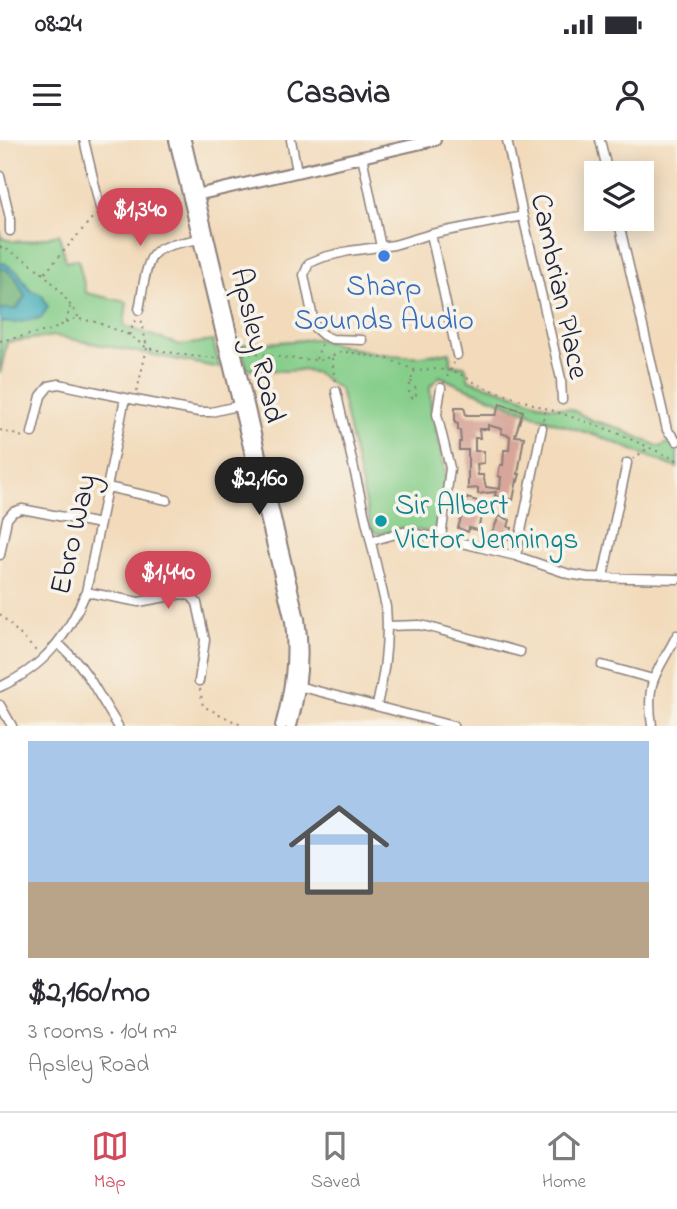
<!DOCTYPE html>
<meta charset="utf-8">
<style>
:root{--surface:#fff;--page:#f2f2f3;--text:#2b2b33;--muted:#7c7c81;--line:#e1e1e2;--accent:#d1495b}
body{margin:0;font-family:"Indie Flower",sans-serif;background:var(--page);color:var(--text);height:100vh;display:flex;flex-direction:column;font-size:26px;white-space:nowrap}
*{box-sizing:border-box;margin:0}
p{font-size:23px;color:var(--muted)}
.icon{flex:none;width:38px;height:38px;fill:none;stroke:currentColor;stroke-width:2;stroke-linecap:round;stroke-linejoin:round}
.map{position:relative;height:586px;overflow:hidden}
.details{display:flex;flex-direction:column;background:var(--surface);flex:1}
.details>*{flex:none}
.controls{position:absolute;left:584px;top:21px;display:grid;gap:14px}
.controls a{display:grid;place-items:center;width:70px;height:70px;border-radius:0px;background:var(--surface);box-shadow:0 4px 18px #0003;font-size:35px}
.price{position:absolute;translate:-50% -60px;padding:0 16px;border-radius:24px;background:var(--accent);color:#fff;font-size:23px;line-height:46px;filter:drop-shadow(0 2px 4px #0008)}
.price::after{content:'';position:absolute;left:50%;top:42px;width:21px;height:16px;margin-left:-10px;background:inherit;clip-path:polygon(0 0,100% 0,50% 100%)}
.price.on{background:#222;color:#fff}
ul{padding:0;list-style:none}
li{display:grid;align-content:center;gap:14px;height:371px;padding:0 28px}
li span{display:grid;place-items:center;height:217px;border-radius:0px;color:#555}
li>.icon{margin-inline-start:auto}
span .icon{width:126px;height:126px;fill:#fffc;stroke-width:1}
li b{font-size:30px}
.status{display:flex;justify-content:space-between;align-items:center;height:49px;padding:0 35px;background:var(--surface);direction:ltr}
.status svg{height:19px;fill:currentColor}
header{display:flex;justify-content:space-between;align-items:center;height:91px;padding:0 28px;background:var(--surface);font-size:32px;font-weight:700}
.tabs{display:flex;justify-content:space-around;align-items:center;height:98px;border-top:2px solid var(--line);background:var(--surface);font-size:19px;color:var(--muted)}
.tabs a{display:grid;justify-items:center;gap:4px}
.tabs .on{color:var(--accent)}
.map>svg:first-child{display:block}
.green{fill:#85ce8a;stroke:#547862;stroke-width:2}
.forest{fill:#6cb176;stroke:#476a58;stroke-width:2}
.water{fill:#3babb8;stroke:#2e667a;stroke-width:2}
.building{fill:#d7a599;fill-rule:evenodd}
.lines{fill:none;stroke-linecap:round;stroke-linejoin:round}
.street-casing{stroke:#8a7e7a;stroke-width:11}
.secondary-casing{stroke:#8a7e7a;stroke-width:14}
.path{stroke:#8a7e7a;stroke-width:2;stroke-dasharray:2 5;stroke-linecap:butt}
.street{stroke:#fff;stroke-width:8}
.secondary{stroke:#fff;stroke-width:10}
.shop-dot{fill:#3f7fe0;stroke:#f7f3e8;stroke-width:2.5}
.culture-dot{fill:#0f9aa8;stroke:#f7f3e8;stroke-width:2.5}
.labels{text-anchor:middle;stroke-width:7;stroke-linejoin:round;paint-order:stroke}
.shop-label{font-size:30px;fill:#366cbe;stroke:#f7f3e8}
.street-label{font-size:30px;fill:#22223b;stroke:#f7f3e8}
.culture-label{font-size:30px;fill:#0d838f;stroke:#f7f3e8;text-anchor:start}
</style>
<div class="status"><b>08:24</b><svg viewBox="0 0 49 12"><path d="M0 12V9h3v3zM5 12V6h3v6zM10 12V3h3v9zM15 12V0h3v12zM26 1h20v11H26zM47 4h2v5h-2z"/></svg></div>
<header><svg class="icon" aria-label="menu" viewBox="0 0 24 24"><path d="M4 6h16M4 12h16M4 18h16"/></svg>Casavia<svg class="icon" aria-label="person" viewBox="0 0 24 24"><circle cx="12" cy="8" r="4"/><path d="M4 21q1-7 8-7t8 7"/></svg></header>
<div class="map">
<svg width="677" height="586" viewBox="0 0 677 586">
<rect width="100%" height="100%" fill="#f7f3e8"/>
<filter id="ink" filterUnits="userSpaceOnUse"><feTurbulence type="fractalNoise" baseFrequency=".0143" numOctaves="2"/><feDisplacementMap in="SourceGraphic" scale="14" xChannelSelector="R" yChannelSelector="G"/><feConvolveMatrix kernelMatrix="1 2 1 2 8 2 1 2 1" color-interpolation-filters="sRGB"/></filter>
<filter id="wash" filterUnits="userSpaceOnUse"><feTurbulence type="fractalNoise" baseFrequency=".00686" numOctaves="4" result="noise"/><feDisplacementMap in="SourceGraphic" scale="28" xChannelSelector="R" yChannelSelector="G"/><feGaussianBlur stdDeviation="1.57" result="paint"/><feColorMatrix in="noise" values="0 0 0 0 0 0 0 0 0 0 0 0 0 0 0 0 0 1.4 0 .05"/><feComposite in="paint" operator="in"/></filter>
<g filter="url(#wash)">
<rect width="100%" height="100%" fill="#f2daba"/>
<path class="green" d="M0,90L1,97C19,107 40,98 59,94L66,122L78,119L86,153L127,162L124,186L180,205L213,201L220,228L55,196L7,202L0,234Z
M317,199C346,208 392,218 422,216C432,215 441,213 450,212L451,225L465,226L469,240L502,250L547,266L571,269L593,281L613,286L660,307L670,302L677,307V328L603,298L545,279L456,244L440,236L430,246L431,266L445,330V347L440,376L435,389L430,392L403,388L381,394L375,392L371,387L340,249L316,233L304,230L287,231L247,229L241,205Z"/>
<path class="forest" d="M0,129H6L16,138L25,156L17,169H0Z"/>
<path class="water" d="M0,123H4L18,132L30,150L42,155L48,167L41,178L14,183L0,182V169H17L25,156L16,138L6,129H0Z"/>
<g id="blocks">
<path class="building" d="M500,264L523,271L515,296L524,297L518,334H520L518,341L517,340L513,360L495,356L496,352L478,354V348L468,349V310H459V302H461L460,290H458V284L455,283V267H464L466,275H496ZM488,285L502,289L501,293L510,296L509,310H504L503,325H500L498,336L501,337L500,349L486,347L483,335H478L477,324L484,323V311H475V298H480L479,289H488Z
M467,358L477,361L476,366L483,368L478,390L469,388L468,392L458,388Z
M499,376L510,380L508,387L512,388L509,399L492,393Z"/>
</g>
</g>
<g filter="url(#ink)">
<use href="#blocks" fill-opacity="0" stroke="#8a7e7a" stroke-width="2"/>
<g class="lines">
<g class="street-casing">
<path id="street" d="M84,0L101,72
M291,0L297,31
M507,0L523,76L561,239L562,260
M600,0L608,33
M362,16L381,107
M0,36L10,78V91
M618,79L667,290L677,301
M431,94L457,215
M139,170C142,156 145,120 156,112C165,104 187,102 199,99
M362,200L332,199L323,195L315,188L304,135L309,123L324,117L349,111L394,105L431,94L523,76
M336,251L386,467C389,501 385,532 377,565
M32,293L41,256L49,246L59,244L125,258L199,272H211L242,265
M107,347L167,360
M441,398L450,328L437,274L441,248
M371,401L403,392L441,398L516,416L569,434L587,437L677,439
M0,415L7,379L13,372L22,369L100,384
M516,416L542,288
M603,437L627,323
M86,452L139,462L182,454L191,456L197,463L205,500L199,541
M388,486L419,485L429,487L520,512
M58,503L79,524L89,538L118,586
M602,525L653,539
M294,545L453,586
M0,547C45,526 67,497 86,452L125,258
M0,565L12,586
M652,586C645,539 657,534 677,495"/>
</g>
<g class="secondary-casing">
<path id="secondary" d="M175,0L291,481C295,519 291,549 281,586
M185,0L299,479C305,516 301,550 291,586
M192,56L435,0"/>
</g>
<path class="path" d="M0,107C8,109 13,113 20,117C46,132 63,153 79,178
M45,133L94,76
M66,182L70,167
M129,195L136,178
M0,201L52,190L73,179H79L96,182L129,195L147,208L190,216L220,218
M243,214L256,213L285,218L315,220H322L338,213L348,212L388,219L417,231L437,229L454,231L483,247L610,290L677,320
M332,218L335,243
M316,219L323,201
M411,241C415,248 420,252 413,259L409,254C409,247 411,237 415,231
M444,243L454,223
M137,251L147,208L141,178
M543,280L546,269
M0,290L23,297L26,295
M633,319L648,308
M0,474L37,512
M200,549L203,566L243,586"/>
<use href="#street" class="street"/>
<use href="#secondary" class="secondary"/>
</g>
</g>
<circle class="shop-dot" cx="384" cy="116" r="7"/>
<circle class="culture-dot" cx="381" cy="381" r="7"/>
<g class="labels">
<g class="shop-label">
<text x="384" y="155">Sharp<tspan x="384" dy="34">Sounds Audio</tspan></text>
</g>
<g class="street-label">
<text transform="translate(561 146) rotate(78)" y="10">Cambrian Place</text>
<text transform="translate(259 205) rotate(77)" y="10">Apsley Road</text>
<text transform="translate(72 394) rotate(-77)" y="10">Ebro Way</text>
</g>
<g class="culture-label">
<text x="395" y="374">Sir Albert<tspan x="395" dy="34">Victor Jennings</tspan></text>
</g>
</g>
</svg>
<div class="controls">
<a><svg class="icon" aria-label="layers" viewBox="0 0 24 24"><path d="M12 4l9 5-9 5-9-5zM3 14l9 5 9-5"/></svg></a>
</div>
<b class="price" style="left:140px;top:108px">$1,340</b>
<b class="price on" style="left:259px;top:377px">$2,160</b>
<b class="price" style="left:168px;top:471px">$1,440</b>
</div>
<section class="details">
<ul>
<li><span style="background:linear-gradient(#a9c7e8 65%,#b9a48a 0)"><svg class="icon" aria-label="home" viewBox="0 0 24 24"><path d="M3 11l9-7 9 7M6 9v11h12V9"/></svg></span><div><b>$2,160/mo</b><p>3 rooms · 104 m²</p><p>Apsley Road</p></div></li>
</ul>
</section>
<nav class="tabs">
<a class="on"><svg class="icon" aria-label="map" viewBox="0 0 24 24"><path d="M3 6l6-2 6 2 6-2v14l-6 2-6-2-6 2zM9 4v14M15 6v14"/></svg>Map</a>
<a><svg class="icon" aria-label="saved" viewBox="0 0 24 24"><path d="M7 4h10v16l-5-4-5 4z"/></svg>Saved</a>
<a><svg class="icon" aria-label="home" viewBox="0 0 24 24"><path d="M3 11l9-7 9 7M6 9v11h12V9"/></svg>Home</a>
</nav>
